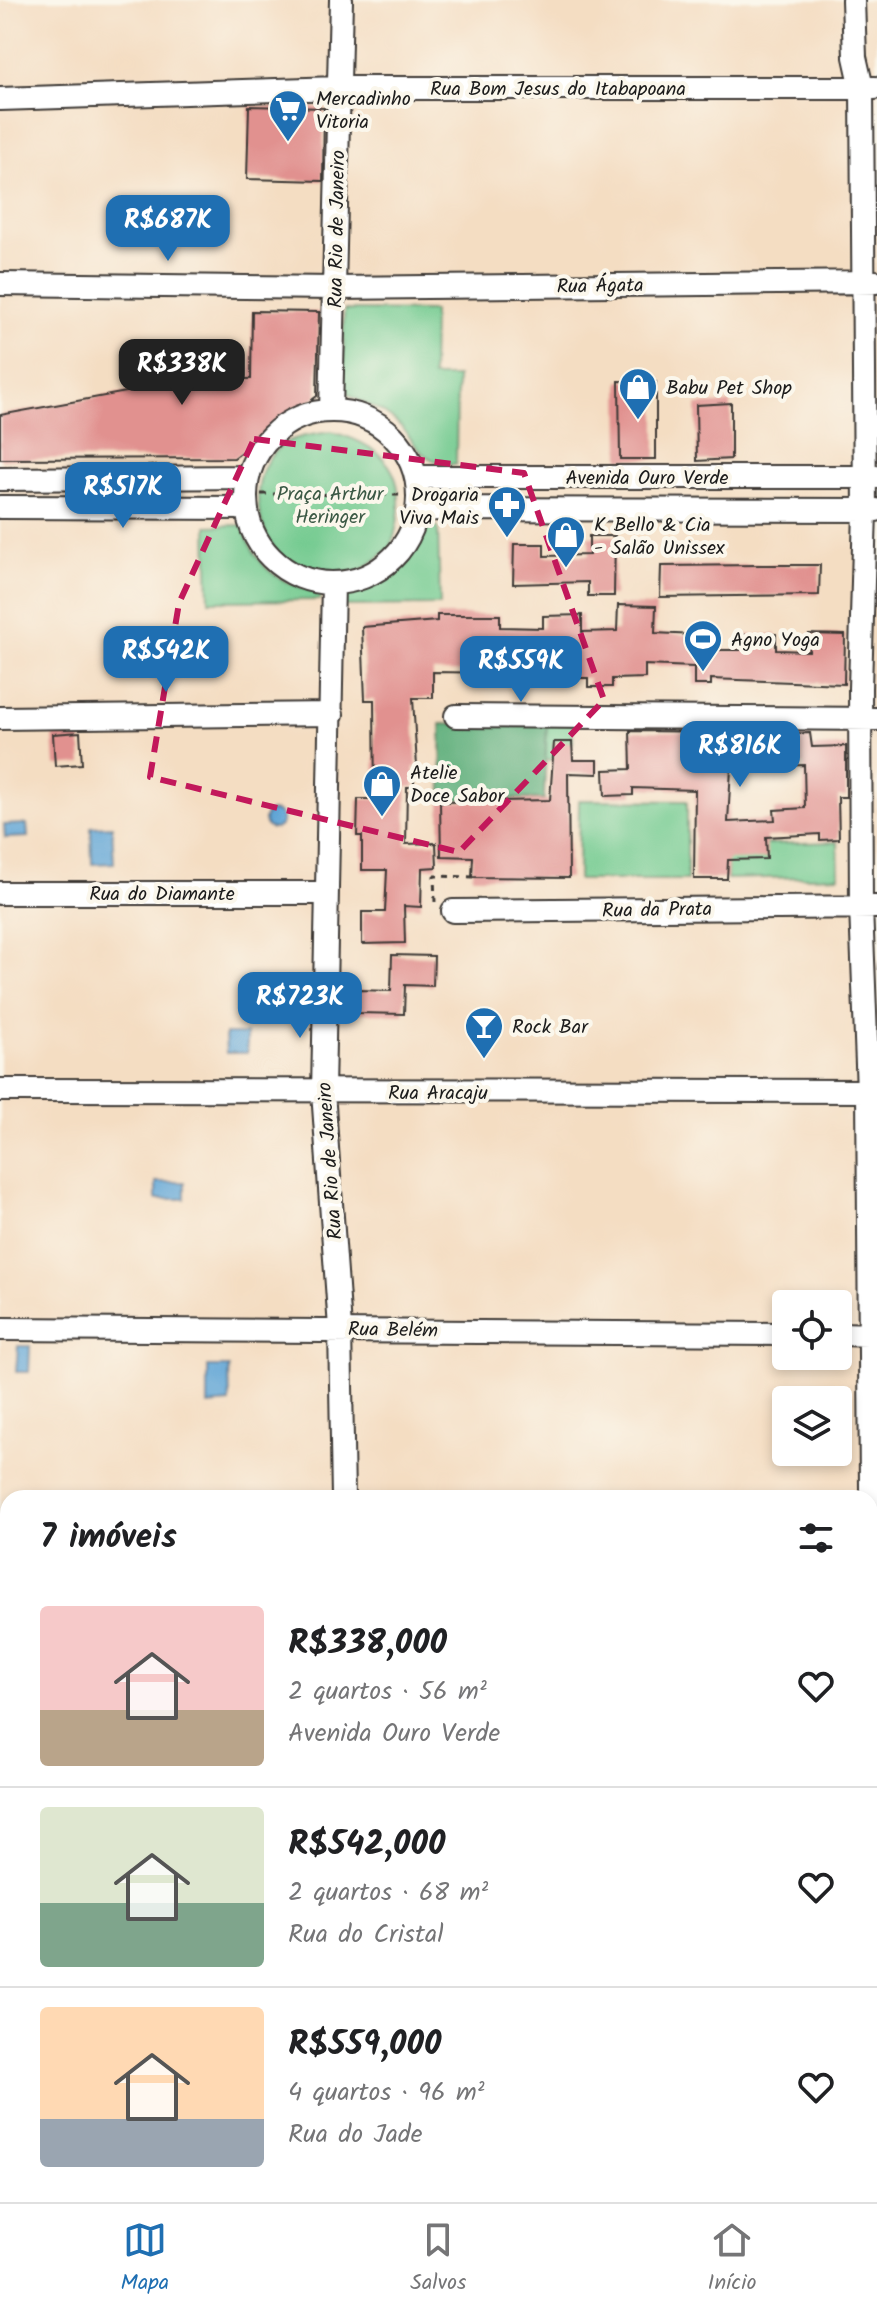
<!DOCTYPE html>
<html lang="pt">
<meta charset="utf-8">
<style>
:root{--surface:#fff;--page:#f6f6f6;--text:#202124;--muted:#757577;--line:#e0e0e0;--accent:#1f6fb2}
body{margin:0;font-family:Kalam,sans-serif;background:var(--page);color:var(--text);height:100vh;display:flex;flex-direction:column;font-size:30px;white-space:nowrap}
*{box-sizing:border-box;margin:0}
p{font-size:26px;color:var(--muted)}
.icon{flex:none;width:44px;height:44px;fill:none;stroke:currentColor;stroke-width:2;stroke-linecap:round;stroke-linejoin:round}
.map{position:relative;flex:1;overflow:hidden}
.sheet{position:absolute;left:0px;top:1490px;width:878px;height:712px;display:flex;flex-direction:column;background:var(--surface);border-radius:24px 24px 0 0;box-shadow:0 4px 12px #0003}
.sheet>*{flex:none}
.tools{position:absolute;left:772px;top:1290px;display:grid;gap:16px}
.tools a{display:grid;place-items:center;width:80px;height:80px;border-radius:8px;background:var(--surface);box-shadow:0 4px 12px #0003;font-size:40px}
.price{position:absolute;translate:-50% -68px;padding:0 18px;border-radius:16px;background:var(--accent);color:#fff;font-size:26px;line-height:52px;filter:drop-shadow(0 2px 4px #0008)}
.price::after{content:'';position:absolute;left:50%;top:48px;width:24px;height:18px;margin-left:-12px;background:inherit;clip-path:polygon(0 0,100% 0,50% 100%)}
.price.on{background:#222;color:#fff}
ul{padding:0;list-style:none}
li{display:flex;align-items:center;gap:24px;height:200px;padding:0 40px}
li+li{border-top:2px solid var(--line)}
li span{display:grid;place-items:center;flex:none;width:224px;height:160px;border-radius:8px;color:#555}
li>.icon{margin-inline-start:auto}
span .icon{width:96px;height:96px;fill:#fffc;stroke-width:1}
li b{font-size:34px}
h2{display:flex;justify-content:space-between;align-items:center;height:96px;padding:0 40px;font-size:34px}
.menu{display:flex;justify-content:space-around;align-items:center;height:112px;border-top:2px solid var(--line);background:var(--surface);font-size:22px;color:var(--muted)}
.menu a{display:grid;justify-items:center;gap:4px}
.menu .on{color:var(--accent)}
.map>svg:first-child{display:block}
.green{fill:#74cb91;stroke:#487456;stroke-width:2}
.forest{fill:#5faf7b;stroke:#3e664c;stroke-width:2}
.water{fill:#61a5d6;stroke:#3e6079;stroke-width:2}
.building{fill:#e1918f;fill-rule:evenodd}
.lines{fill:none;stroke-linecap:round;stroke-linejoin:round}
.minor-casing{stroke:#3c3935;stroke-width:26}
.path{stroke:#3c3935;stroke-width:3;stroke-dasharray:6 6;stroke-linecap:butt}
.minor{stroke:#fff;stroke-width:22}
.marked{fill:none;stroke:#c2185b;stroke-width:6;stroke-dasharray:16 10;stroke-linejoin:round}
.labels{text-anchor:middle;stroke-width:8;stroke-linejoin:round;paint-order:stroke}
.street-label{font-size:20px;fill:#1c1c1c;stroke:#fbf7ec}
.poi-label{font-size:20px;fill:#1c1c1c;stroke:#fbf7ec;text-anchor:start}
.park-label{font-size:20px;fill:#3b5945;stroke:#fbf7ec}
</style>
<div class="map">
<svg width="877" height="2202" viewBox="0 0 877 2202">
<rect width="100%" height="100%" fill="#fbf7ec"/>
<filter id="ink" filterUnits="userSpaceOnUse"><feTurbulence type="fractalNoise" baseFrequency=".0125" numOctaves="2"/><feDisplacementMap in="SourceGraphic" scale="16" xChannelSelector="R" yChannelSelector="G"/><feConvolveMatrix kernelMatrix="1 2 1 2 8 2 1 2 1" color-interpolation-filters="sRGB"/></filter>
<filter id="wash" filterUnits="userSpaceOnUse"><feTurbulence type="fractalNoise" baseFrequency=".006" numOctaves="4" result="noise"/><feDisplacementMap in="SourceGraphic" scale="32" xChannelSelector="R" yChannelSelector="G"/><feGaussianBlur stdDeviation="1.8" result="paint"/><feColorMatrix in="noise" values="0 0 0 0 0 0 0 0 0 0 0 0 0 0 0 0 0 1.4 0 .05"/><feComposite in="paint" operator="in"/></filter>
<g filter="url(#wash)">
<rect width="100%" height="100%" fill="#f4ddc2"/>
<path class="green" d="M344,310L433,311L432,377H457L456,465C410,462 418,434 387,415C373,405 357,402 343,390Z
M331,432C396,448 411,485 391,547C378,558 362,572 345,577C267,596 226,475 289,441C302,435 317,434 331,432Z
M242,525C257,569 276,582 320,593V600L209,601L207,526Z
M438,527L440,605L343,606V595L390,576L422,528Z
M545,723H573V743H554V760H545Z
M579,800L687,801V880H578Z
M838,842L839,876L727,879V859L766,844Z
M234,2194H473L472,2202H234Z"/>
<path class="forest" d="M547,722L544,799H442L441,724Z"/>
<path class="water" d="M264 820a9 9 0 1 1 18 0a9 9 0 1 1-18 0Z
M27,824L28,837L5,838L4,825Z
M112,826L114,863L92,864L91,827Z
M225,1034H247V1053H226Z
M156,1182H185V1199H156Z
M18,1346H30L29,1372H16Z
M208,1367H229L230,1403L208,1405Z"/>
<g id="blocks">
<path class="building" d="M249,106L324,108L323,181L247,179Z
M252,311L319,312L317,396L234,458L0,459V415L203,378L251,379Z
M619,381L656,382V459H620Z
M731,403V459L697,461L696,405Z
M589,536H615L614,596H588V582L513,584L514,544H544V556L589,555Z
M761,565H820L819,595L660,597L661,566Z
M618,605L656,606L655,633L695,635L694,650H740V635L776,634V650L809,651V634L845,635L844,684L711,679V685H694V667L645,665V678L612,679V687H588V678H543V668H500V673L433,672V698H413L417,767H414V787H407L406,844L436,843L437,867L422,868L421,907L404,906L405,943L362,944V912H385L387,870H362V836H357L358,799H375L374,700H365L362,627L437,621V615H500V627L543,628V616L582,615V632L617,631Z
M630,731L729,732L728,736L810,733L812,747L846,746V797H838L839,839L820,840V834L766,837L767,859L728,860L727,879H694L695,790L633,788V795L605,796L604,770L631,769ZM804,765L805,808L774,810L775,820L728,822L731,768Z
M80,732L82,764L55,766L53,734Z
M554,742H572L573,760H598V774L568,773L569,878L472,877L473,857L441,856L440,802L550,800Z
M392,955L434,956L433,986L405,985L404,1014L357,1013V990L391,991Z"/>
</g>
</g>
<g filter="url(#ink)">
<use href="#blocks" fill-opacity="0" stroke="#3c3935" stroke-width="2"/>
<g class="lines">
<g class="minor-casing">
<path id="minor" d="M853,0L855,57L862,88L865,510L860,688L861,907L868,1091L873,1752L872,2202
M0,99L338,88H875
M0,284L336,288L876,282
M331,411L341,0
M246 497a86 86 0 1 1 172 0a86 86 0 1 1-172 0Z
M417,477H876
M0,479L248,477
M0,507L246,508
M418,509L876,510
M333,583L323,1092L340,1328L343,1498
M456,716L877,719
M0,718L332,714
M0,893H325
M453,911L877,907
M0,1090L877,1091
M0,1329L786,1334
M838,1334L877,1335
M0,1554H8
M0,1755H8
M0,1947H8
M0,1981H8
M0,2170H8"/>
</g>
<path class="path" d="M261,494L405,495
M435,902L434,876L473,877"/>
<use href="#minor" class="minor"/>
</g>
</g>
<path class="marked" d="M254,439L524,473L604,700L459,852L150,777L179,603Z"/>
<defs>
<g id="supermarket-pin" transform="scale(2)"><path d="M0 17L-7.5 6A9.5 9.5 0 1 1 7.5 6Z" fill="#1f6fb2" stroke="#fbf7ec"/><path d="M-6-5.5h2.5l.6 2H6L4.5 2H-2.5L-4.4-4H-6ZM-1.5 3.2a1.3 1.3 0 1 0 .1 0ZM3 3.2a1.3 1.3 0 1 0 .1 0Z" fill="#fff"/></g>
<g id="shop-pin" transform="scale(2)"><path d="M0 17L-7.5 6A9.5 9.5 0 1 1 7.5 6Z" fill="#1f6fb2" stroke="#fbf7ec"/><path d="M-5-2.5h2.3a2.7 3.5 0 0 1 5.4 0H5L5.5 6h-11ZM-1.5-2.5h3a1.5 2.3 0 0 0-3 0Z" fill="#fff"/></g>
<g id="pharmacy-pin" transform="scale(2)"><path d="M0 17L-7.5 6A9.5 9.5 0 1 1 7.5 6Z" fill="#1f6fb2" stroke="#fbf7ec"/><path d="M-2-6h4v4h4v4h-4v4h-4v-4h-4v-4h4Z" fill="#fff"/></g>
<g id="stadium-pin" transform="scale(2)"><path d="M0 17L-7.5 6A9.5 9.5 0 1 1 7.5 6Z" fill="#1f6fb2" stroke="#fbf7ec"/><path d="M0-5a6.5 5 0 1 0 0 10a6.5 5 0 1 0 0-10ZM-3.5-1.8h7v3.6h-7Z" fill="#fff"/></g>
<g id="bar-pin" transform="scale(2)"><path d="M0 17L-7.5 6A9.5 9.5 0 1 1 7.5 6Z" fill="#1f6fb2" stroke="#fbf7ec"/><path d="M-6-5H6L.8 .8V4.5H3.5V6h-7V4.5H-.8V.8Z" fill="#fff"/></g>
</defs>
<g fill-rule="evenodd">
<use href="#supermarket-pin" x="288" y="109"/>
<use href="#shop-pin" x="638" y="387"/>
<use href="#pharmacy-pin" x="507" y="505"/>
<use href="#shop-pin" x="566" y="535"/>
<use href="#stadium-pin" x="703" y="639"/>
<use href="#shop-pin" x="382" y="784"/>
<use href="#bar-pin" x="484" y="1026"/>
</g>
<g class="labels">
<g class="street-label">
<text x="558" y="95">Rua Bom Jesus do Itabapoana</text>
<text transform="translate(336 229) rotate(-89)" y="7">Rua Rio de Janeiro</text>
<text transform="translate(600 285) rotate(-1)" y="7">Rua Ágata</text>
<text x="647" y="484">Avenida Ouro Verde</text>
<text x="162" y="900">Rua do Diamante</text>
<text transform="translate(657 909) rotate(-1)" y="7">Rua da Prata</text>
<text x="438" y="1099">Rua Aracaju</text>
<text transform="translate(329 1161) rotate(-94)" y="7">Rua Rio de Janeiro</text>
<text transform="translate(393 1329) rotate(1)" y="7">Rua Belém</text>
</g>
<g class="poi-label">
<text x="316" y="105">Mercadinho<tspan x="316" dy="23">Vitoria</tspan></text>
<text x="666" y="394">Babu Pet Shop</text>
<text x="479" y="501" text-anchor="end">Drogaria<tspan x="479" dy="23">Viva Mais</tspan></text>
<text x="594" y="531">K Bello &amp; Cia<tspan x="594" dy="23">- Salão Unissex</tspan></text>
<text x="731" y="646">Agno Yoga</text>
<text x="410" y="779">Atelie<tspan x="410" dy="23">Doce Sabor</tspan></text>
<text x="512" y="1033">Rock Bar</text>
</g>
<g class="park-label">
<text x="330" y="500">Praça Arthur<tspan x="330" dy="23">Heringer</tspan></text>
</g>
</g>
</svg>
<div class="tools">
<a><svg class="icon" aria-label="locate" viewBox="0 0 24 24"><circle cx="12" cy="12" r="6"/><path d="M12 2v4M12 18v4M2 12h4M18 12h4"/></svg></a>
<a><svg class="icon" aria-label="layers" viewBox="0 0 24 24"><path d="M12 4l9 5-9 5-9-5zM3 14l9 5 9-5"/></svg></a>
</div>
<b class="price" style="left:168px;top:263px">R$687K</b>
<b class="price on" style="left:182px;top:407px">R$338K</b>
<b class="price" style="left:123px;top:530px">R$517K</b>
<b class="price" style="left:166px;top:694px">R$542K</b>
<b class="price" style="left:521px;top:704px">R$559K</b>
<b class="price" style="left:740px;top:789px">R$816K</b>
<b class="price" style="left:300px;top:1040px">R$723K</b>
<section class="sheet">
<h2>7 imóveis<svg class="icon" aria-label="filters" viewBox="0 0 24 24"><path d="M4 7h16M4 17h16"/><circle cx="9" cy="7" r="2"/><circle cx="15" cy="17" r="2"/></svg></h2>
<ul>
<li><span style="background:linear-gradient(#f6c9c9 65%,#b9a48a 0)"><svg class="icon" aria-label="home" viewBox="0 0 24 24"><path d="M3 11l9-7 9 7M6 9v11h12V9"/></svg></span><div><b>R$338,000</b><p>2 quartos · 56 m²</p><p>Avenida Ouro Verde</p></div><svg class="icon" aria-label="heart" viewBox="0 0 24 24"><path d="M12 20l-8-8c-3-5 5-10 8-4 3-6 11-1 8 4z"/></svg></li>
<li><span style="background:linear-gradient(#dfe7d0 60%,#7fa58c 0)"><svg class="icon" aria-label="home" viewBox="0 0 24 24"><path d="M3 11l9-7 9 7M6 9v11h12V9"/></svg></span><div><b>R$542,000</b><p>2 quartos · 68 m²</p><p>Rua do Cristal</p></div><svg class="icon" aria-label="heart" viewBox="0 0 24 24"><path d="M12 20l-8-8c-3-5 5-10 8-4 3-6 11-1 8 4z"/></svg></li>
<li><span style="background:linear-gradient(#ffd9b3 70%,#9aa5b1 0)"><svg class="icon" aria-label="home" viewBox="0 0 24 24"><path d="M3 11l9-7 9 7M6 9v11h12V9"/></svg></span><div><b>R$559,000</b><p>4 quartos · 96 m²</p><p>Rua do Jade</p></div><svg class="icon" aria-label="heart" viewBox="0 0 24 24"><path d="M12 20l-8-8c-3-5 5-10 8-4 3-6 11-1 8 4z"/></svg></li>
</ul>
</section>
</div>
<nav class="menu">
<a class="on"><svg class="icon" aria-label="map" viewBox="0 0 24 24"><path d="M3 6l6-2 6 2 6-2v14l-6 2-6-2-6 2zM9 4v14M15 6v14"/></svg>Mapa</a>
<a><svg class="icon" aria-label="saved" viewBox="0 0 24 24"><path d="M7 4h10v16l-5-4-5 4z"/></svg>Salvos</a>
<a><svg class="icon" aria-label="home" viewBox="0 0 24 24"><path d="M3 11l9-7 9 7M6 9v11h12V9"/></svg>Início</a>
</nav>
